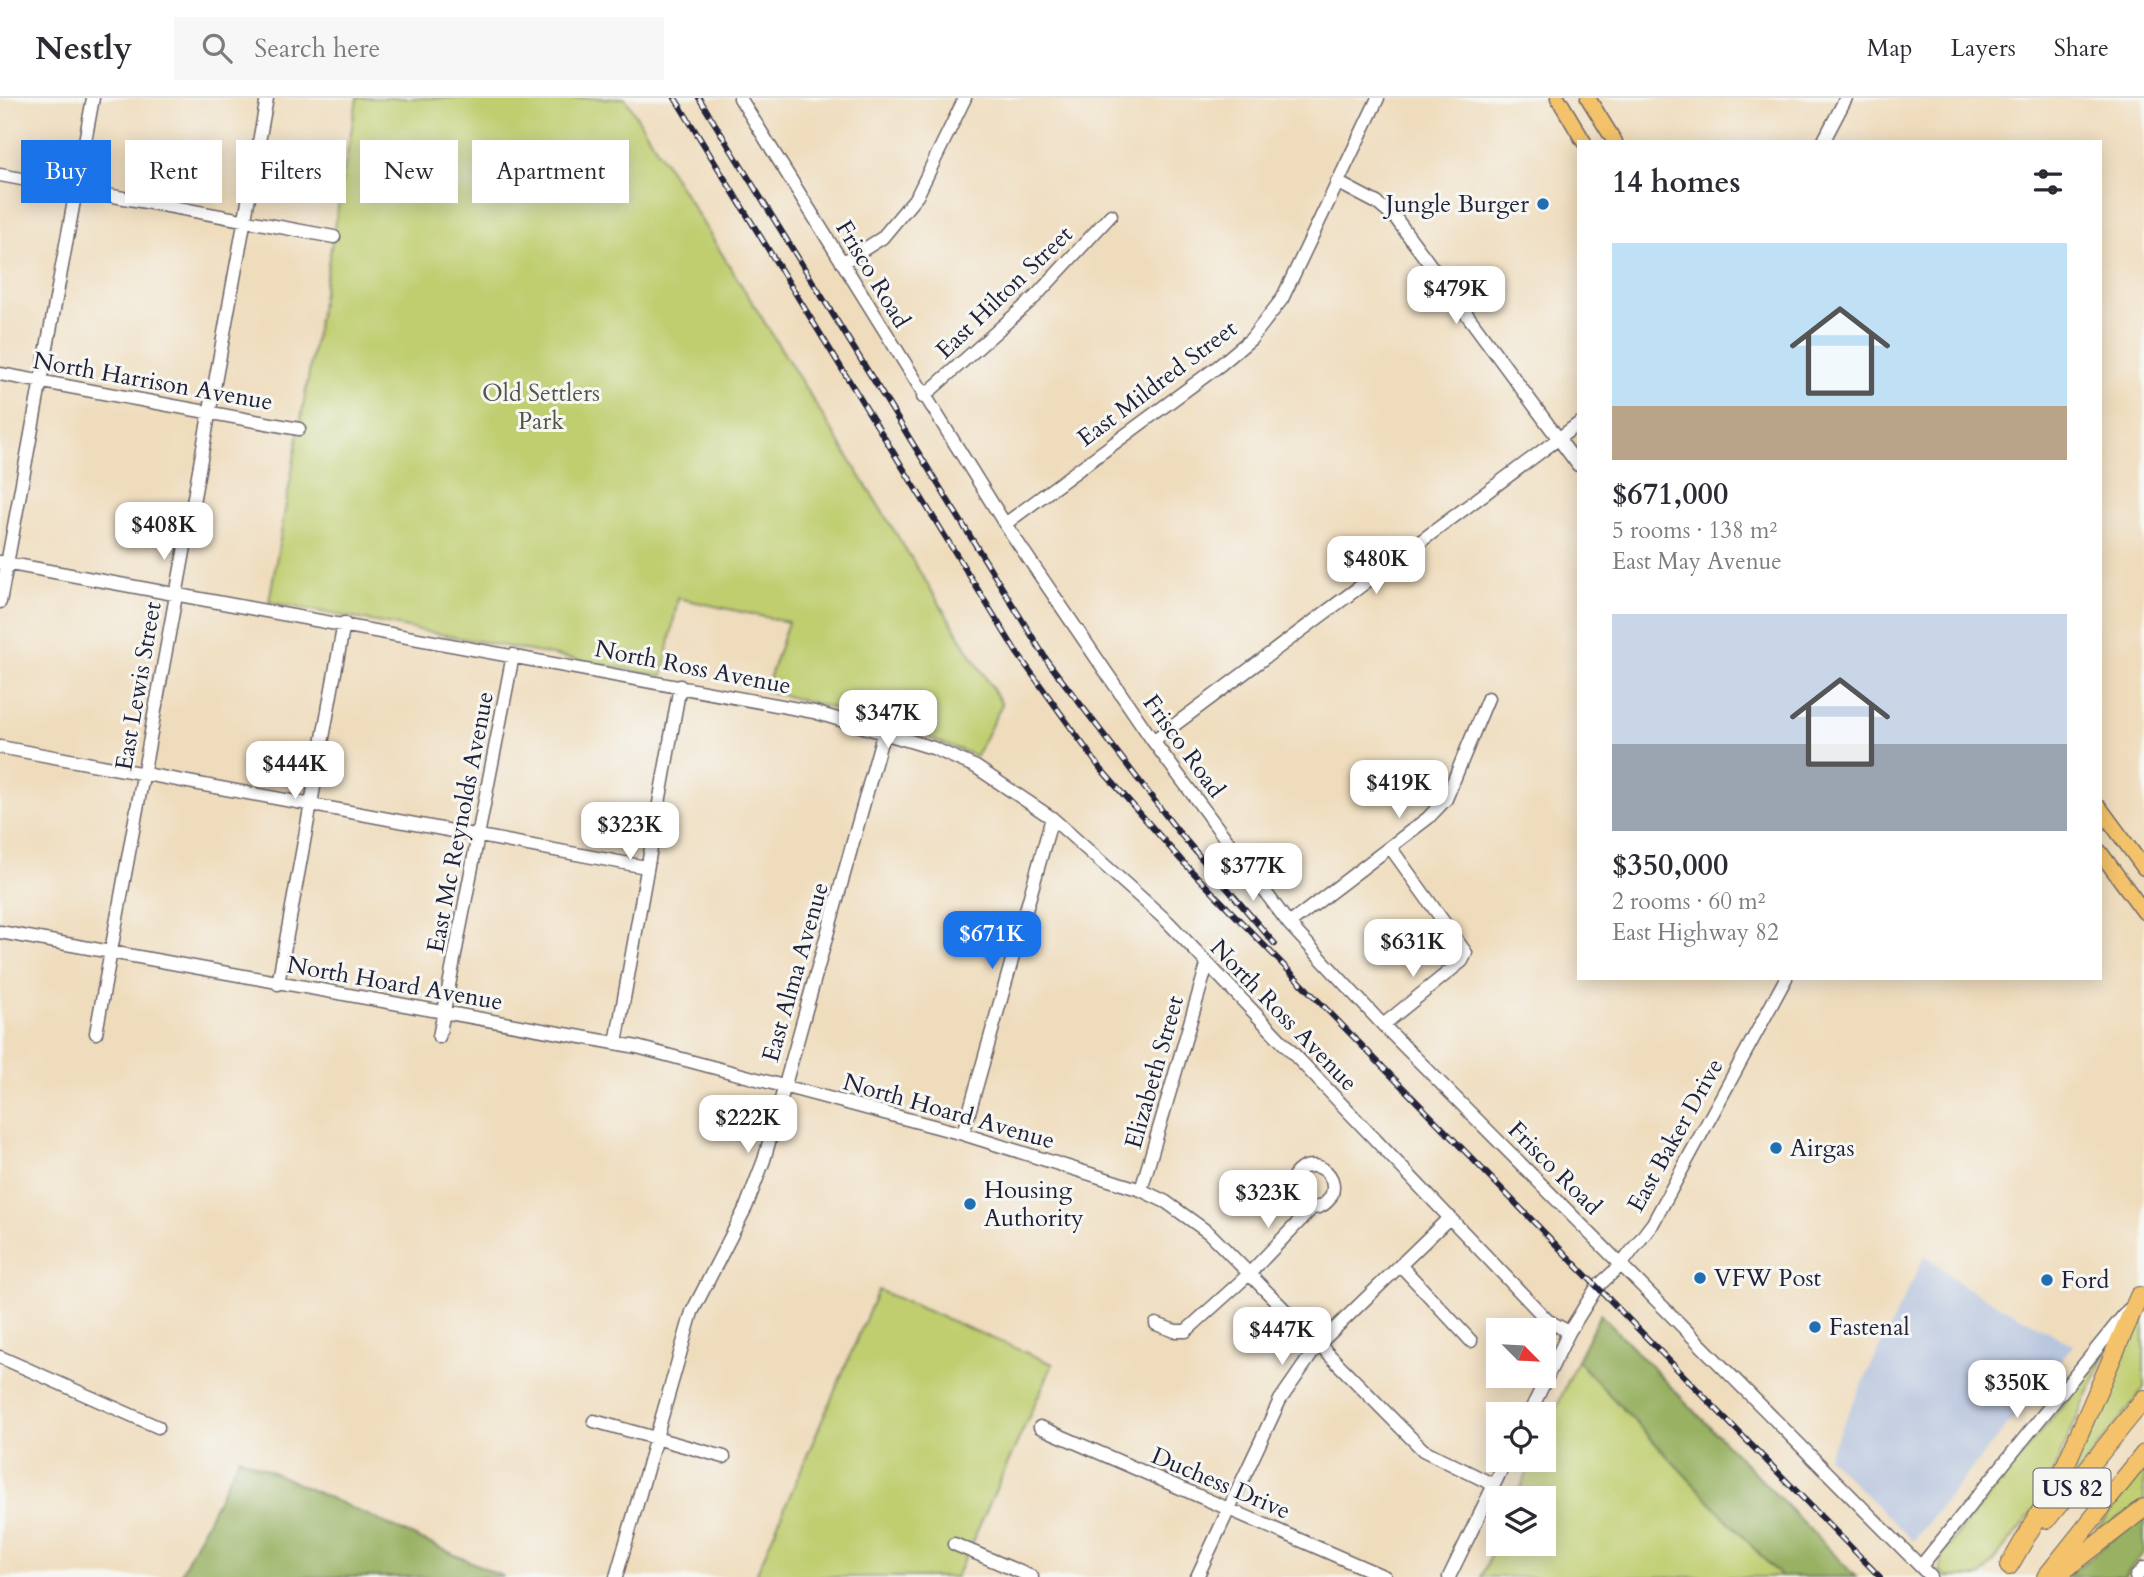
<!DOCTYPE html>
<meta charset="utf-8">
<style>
:root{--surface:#fff;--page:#f7f7f7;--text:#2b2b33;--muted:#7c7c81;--line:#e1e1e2;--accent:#1a73e8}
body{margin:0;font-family:Cardo,serif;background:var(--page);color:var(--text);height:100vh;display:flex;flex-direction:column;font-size:26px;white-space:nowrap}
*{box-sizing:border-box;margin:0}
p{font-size:23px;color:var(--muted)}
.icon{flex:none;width:38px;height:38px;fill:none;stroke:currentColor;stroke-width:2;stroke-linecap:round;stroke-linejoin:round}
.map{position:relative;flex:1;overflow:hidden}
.drawer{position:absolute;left:1577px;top:42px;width:525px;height:840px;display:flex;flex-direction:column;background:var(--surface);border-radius:0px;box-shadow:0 4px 18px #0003}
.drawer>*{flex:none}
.guide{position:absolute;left:21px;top:42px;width:665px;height:63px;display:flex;gap:14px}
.needle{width:46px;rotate:114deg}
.fabs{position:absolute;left:1486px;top:1220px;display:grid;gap:14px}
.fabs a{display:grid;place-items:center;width:70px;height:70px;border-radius:0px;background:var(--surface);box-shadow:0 4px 18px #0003;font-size:35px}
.price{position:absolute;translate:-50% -60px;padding:0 16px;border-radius:14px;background:#fff;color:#222;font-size:23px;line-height:46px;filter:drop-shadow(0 2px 4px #0008)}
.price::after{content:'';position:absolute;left:50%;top:42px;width:21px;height:16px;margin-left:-10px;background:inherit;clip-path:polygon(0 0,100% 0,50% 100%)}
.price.selected{background:var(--accent);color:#fff}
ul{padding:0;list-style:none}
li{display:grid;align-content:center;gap:14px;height:371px;padding:0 35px}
li span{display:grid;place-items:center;height:217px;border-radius:0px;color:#555}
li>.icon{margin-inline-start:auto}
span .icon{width:126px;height:126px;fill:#fffc;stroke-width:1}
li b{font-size:30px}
h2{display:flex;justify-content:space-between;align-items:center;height:84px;padding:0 35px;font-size:30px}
.chip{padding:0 24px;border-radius:0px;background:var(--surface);box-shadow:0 4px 18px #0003;font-size:24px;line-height:63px}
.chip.selected{background:var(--accent);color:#fff}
header{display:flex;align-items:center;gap:42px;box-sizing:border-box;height:98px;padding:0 35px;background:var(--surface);border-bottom:2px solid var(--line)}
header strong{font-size:33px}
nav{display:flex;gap:38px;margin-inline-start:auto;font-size:24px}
.search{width:490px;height:63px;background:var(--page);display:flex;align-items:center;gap:18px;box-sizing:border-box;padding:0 24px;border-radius:0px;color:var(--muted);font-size:26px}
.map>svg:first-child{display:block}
.industrial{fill:#b7c5de}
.green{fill:#c0ce70;stroke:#717856;stroke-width:2}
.forest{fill:#98b162;stroke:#5d6a4e;stroke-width:2}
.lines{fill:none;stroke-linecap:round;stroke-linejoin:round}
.minor-casing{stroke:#6a6368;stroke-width:15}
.major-casing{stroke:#6a6368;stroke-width:17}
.highway-casing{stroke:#6a6368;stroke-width:20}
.minor{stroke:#fff;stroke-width:12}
.major{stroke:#f3c26a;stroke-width:14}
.highway{stroke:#f3c26a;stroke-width:18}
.rail-casing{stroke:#22223b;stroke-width:6}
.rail{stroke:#f6f6f2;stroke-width:3.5;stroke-dasharray:10;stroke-linecap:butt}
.poi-dot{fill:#1f6fb2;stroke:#f6f6f2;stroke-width:2.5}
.labels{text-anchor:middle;stroke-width:6;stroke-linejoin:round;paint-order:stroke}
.shield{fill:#f6f6f2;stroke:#626272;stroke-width:2}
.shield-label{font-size:23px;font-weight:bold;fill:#22223b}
.poi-label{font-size:24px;fill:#22223b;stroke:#f6f6f2;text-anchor:start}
.street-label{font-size:24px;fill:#22223b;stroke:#f6f6f2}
.park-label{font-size:24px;fill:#51564b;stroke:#f6f6f2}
</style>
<header>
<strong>Nestly</strong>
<div class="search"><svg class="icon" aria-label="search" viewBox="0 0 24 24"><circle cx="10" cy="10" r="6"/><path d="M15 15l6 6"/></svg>Search here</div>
<nav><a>Map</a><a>Layers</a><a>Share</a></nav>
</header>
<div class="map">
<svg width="2144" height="1479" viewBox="0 0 2144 1479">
<rect width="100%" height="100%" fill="#f6f6f2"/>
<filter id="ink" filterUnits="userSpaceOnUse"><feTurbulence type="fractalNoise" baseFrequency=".0143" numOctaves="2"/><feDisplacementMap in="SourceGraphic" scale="14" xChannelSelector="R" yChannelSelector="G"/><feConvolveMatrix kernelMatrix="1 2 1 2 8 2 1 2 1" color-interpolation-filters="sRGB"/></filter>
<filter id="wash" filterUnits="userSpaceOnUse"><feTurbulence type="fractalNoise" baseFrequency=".00686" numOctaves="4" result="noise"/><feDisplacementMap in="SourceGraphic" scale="28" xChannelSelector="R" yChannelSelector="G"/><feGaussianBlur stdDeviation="1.57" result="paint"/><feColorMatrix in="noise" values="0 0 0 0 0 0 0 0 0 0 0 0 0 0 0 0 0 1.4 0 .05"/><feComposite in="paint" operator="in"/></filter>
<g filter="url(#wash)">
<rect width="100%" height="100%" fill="#efdcbc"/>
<path class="industrial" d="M1925,1157L1962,1187L2073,1247L1913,1443L1827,1359Z"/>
<path class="green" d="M357,0H625L1002,606L976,658C907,630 838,610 765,593L788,524L678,500L663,578L269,504Z
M878,1192L1053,1266L956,1479H755Z
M2144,1206V1290L2051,1410Z
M2108,1250L2039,1406L1981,1479H1945L1940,1473L1942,1456Z
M1577,1262L1781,1479H1481L1498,1441V1446H1544V1400H1516L1533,1362H1544V1339Z
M2144,1371V1404L2099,1433L2097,1431Z"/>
<path class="forest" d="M1600,1216L1856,1479H1781L1577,1262Z
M239,1359L504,1479H179Z
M2144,1422V1454L2124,1479H2066L2135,1423Z"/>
</g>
<g filter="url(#ink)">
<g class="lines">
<g class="minor-casing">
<path id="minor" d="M740,0L1005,426L1153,643L1289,826L1383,927L1931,1479
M1823,44L1846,0
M0,77L334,139
M1337,84L1377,105L1397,122L1578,367
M842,165L882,140L917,98L965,0
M0,276L299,331
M923,299L1035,199L1111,117
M1005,426L1220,267L1251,241L1282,201L1378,0
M0,464L814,614L933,650L976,669L1052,720L1168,824L1547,1222L1569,1234
M0,504L93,0
M1153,643L1578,326
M0,649L646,769
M1289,826L1428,720L1446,701L1488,600
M0,834L637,949L963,1036L1141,1092L1166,1104L1209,1135L1423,1352L1494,1387
M278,886L344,525
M1383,927L1462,863L1466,855L1390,749
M96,935L267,0
M439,939L513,557
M616,945L680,588
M963,1036L1052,720
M1291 1089a21 21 0 1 1 42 0a21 21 0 1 1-42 0Z
M1141,1092L1207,867
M1401,1168L1471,1243
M1156,1226L1175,1233H1186L1248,1177L1312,1110
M0,1259L158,1329
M1529,1316L1569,1234L1597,1189L1621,1167L1653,1125L1786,880
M594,1323L724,1359
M1040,1329L1385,1479
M954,1446L1032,1479
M1921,1468L2128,1212
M616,1479L692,1214L746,1109L764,1062L884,633
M1197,1479L1280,1302L1300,1273L1318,1247L1450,1119
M1449,1479L1506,1362
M2136,1479L2144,1470"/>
</g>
<g class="major-casing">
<path id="major" d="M1558,0L1584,44
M1588,0L1615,44
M2100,710L2144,770
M2100,754L2144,814"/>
</g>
<g class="highway-casing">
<path id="highway" d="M2047,1421L2144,1301
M2009,1468L2059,1382L2139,1198
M2060,1475L2144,1410
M2046,1479L2144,1356"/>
</g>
<use href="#minor" class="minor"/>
<use href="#major" class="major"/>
<use href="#highway" class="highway"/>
<g class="rail-casing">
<path id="rail" d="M675,0L1017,555L1100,670L1181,762L1880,1479
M699,0L1048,564L1177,732L1275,846"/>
</g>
<use href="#rail" class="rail"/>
</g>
</g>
<g class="poi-dot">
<circle cx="1543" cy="106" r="7"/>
<circle cx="1776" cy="1050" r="7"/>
<circle cx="970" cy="1106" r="7"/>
<circle cx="1700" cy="1180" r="7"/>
<circle cx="2047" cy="1182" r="7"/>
<circle cx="1815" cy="1229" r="7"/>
</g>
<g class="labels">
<rect class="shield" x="2033.5" y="1370.5" width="77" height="39" rx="5"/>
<g class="shield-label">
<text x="2072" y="1398">US 82</text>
</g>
<g class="poi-label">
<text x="1529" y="114" text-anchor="end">Jungle Burger</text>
<text x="1790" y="1058">Airgas</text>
<text x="984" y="1100">Housing<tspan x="984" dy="28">Authority</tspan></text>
<text x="1714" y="1188">VFW Post</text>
<text x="2061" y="1190">Ford</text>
<text x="1829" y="1237">Fastenal</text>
</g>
<g class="street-label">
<text transform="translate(873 176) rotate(59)" y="8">Frisco Road</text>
<text transform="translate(1004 194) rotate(-44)" y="8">East Hilton Street</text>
<text transform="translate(153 283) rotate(10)" y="8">North Harrison Avenue</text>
<text transform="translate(1157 285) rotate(-37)" y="8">East Mildred Street</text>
<text transform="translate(693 569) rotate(11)" y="8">North Ross Avenue</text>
<text transform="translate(138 588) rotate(-80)" y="8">East Lewis Street</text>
<text transform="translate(1184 648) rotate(54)" y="8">Frisco Road</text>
<text transform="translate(460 724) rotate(-79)" y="8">East Mc Reynolds Avenue</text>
<text transform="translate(795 874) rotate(-74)" y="8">East Alma Avenue</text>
<text transform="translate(395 885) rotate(10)" y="8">North Hoard Avenue</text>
<text transform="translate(1284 917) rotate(46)" y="8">North Ross Avenue</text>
<text transform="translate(1154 974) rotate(-74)" y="8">Elizabeth Street</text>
<text transform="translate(949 1013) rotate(16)" y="8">North Hoard Avenue</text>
<text transform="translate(1675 1037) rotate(-61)" y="8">East Baker Drive</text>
<text transform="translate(1555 1070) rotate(45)" y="8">Frisco Road</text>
<text transform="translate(1221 1385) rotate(23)" y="8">Duchess Drive</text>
</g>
<g class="park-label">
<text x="541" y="303">Old Settlers<tspan x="541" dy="28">Park</tspan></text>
</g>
</g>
</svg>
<div class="fabs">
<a><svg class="needle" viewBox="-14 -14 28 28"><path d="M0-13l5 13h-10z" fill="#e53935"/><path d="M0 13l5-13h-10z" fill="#7c7c81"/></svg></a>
<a><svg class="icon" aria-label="locate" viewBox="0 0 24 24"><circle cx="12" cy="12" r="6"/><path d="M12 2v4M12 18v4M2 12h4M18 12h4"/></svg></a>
<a><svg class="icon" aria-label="layers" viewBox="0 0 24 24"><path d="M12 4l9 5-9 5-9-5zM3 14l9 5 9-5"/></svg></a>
</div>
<b class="price" style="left:1456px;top:228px">$479K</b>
<b class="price" style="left:164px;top:464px">$408K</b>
<b class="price" style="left:1376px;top:498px">$480K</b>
<b class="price" style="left:888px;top:652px">$347K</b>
<b class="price" style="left:295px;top:703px">$444K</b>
<b class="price" style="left:1399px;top:722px">$419K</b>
<b class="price" style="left:630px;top:764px">$323K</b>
<b class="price" style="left:1253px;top:805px">$377K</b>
<b class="price selected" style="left:992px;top:873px">$671K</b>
<b class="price" style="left:1413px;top:881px">$631K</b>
<b class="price" style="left:748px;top:1057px">$222K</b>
<b class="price" style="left:1268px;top:1132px">$323K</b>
<b class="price" style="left:1282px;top:1269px">$447K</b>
<b class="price" style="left:2017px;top:1322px">$350K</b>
<div class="guide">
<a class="chip selected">Buy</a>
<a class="chip">Rent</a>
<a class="chip">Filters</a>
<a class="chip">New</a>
<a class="chip">Apartment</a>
</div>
<section class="drawer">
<h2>14 homes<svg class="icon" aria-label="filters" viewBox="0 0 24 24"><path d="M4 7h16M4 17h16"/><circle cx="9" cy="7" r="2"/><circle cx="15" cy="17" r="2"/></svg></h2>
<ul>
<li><span style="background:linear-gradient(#bfe0f5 75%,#b9a48a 0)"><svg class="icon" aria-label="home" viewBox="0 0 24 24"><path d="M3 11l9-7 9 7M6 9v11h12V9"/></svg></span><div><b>$671,000</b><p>5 rooms · 138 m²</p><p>East May Avenue</p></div></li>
<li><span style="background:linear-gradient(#c9d6e8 60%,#9aa5b1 0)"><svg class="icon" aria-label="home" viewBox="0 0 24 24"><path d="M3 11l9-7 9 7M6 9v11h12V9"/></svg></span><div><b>$350,000</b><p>2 rooms · 60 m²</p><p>East Highway 82</p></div></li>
</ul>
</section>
</div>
